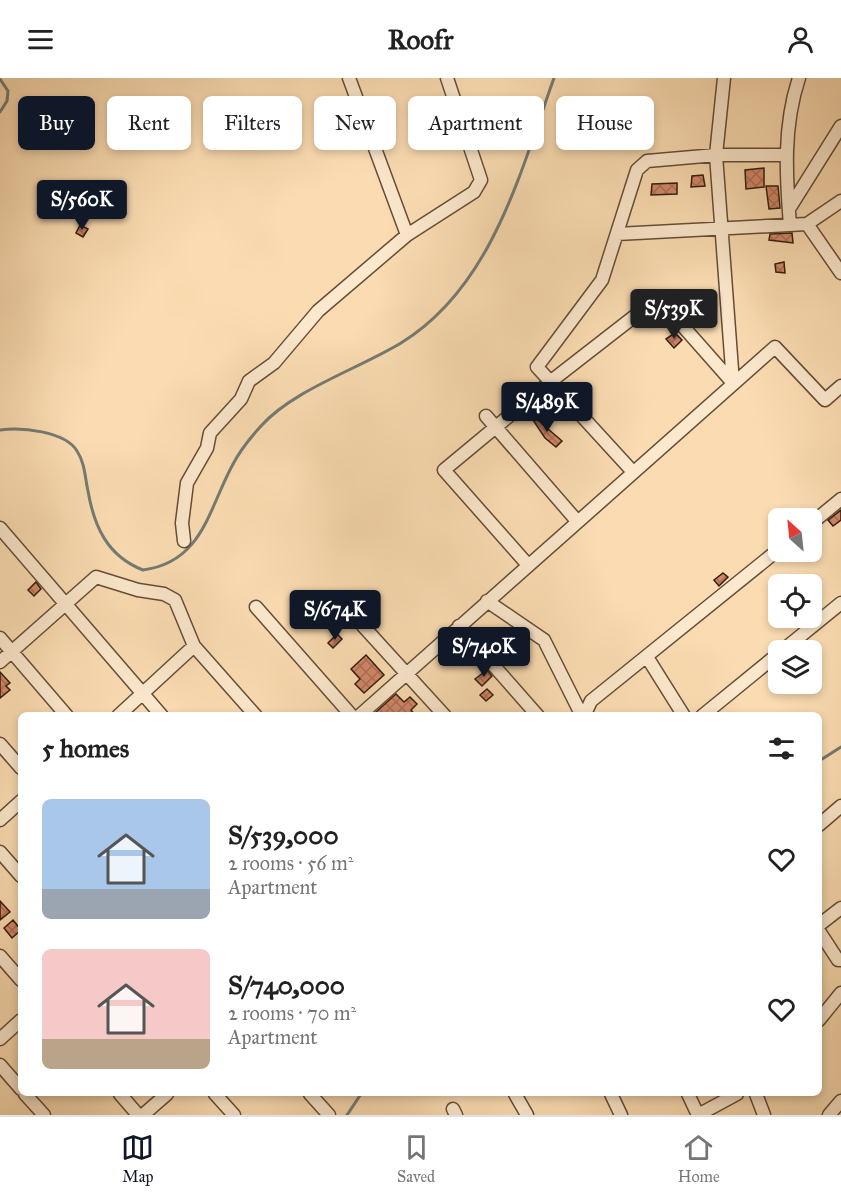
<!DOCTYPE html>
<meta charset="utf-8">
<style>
:root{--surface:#fff;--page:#f2f2f2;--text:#222;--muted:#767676;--line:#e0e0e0;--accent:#111827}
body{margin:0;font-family:"IM FELL Great Primer",serif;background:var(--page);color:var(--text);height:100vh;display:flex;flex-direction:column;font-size:22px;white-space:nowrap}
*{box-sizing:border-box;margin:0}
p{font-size:20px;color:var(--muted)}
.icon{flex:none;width:33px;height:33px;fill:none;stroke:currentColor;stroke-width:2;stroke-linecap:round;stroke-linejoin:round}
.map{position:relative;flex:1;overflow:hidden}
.details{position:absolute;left:18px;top:634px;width:804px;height:384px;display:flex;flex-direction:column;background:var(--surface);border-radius:9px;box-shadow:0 3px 9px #0003}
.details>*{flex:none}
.top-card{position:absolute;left:18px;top:18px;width:806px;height:54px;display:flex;gap:12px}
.needle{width:39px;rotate:333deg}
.fabs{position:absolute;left:768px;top:430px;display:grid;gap:12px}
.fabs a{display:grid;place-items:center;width:54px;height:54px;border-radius:9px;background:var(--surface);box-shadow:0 3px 9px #0003;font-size:30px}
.price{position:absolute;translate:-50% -51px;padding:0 14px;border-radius:6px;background:var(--accent);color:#fff;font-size:20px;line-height:39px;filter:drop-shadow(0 2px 3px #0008)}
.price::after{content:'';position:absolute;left:50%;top:36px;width:18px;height:14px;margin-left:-9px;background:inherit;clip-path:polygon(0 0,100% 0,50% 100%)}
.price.current{background:#222;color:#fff}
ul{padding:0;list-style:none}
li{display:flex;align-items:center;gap:18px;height:150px;padding:0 24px}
li span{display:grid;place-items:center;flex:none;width:168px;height:120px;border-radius:9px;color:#555}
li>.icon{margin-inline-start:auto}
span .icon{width:72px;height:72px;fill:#fffc;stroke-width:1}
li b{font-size:26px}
h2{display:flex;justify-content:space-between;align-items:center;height:72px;padding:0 24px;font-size:26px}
.chip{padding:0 21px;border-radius:9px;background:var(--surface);box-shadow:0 3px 9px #0003;font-size:21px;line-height:54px}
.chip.current{background:var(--accent);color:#fff}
header{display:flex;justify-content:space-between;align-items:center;height:78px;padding:0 24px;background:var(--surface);font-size:27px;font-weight:800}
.dock{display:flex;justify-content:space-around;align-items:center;height:84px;border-top:2px solid var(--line);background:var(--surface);font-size:16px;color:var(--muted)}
.dock a{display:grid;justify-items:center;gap:3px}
.dock .current{color:var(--accent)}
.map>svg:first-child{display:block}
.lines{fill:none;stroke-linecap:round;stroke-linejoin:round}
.stream{stroke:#757b73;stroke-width:3}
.building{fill:url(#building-cross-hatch);stroke:#311d0e;stroke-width:1.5}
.minor-casing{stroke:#644d37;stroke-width:15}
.minor{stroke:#fce8cd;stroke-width:12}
</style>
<header><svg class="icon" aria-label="menu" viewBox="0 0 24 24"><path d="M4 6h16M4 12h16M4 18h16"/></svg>Roofr<svg class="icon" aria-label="person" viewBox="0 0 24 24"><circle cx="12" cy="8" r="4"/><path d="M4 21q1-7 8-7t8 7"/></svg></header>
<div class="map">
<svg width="841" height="1037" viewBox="0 0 841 1037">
<defs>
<pattern id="building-cross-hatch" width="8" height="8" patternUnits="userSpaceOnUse" patternTransform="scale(1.5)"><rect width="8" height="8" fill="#d5886a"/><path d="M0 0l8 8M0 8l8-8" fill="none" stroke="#ad6f56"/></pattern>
</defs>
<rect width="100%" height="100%" fill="#fbdcb2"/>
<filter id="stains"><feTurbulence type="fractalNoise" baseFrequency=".00333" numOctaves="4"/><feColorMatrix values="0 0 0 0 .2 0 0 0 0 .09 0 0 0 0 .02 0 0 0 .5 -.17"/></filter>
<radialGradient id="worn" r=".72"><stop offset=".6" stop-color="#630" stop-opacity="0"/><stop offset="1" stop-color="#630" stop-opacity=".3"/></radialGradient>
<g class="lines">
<path class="stream" d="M0,1L8,13L7,23L0,34
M0,352C21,349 65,353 77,373C85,385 85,400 88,413C94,448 107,478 143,492C202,484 208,433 232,388C239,374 250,360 261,348C293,312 358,291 401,265C492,209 520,95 554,0
M819,683L841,669
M347,1037L361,1016"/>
</g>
<path class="building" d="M764,90V109L746,111L745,92Z
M703,97L705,108L691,109L692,98Z
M677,105V116L651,117L652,106Z
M766,108H778L780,130L769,131Z
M80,147L88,151L83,159L76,155Z
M792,155L793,165L769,162L770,156Z
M784,184L785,195L776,194L775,186Z
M675,255L682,262L674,270L666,261Z
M533,338L562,363L556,369L545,360L531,339Z
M841,432V442L833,448L828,442Z
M723,495L728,499L719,508L714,502Z
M36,504L41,511L34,518L28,512Z
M337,556L342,561L333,570L328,565Z
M366,577L384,597L364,615L355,606L360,601L351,591Z
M487,592L492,598L482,608L475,601Z
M0,594L10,605L6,608L10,612L0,620Z
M487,611L493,617L486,623L480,617Z
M396,616L404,624L410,619L417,626L411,632L416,638H380L376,634Z
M0,823L10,834L0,842Z
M13,842L21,852L12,860L4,850Z"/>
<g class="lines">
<g class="minor-casing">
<path id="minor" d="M349,0L407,157
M724,0L716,77L733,305
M789,131L841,48
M807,146L841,123
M790,147C786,97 783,48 799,0
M617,156L807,146L841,195
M486,338L577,443
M633,394L537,289L602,202L637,92L647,83L716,77H785
M812,445L841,421
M0,450L162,638
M184,463L182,445L187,405L207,370L210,355L241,321L249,303L274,285L318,233L407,157L474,114L481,102L447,0
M528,487L444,392L550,304L658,220L733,305
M487,523L544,562L582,638
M256,529L352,638
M363,548L445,638
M459,548L538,638
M0,560L67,638
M782,573L841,525
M647,579L684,638
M0,584L96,499L138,512L164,516L175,522L194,568L256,638
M118,638L194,568
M359,638L775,269L825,322L841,308
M584,638L591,623L778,472
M702,638L778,576
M0,666L21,690
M0,742L21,723
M819,747L841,728
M0,774L21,798
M819,847L841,830
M819,853L838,882H841
M0,878L21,902
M819,942L841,915
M0,961L21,942
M0,987L21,1011
M25,1016L44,1037
M120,1016L138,1037
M215,1016L234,1037
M310,1016L329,1037
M515,1016L527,1037
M611,1016L621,1037
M688,1016L698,1037
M756,1016L764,1037
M453,1031L456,1037
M143,1037L167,1016
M698,1037L737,1016
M829,1037L841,1023"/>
</g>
<use href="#minor" class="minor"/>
</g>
<rect width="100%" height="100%" filter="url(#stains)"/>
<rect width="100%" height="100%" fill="url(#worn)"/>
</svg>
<div class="fabs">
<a><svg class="needle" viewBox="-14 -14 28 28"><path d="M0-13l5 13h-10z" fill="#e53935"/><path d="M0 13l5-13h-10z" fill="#767676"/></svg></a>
<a><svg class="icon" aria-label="locate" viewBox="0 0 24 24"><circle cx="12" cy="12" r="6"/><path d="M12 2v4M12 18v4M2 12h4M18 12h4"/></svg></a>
<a><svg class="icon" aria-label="layers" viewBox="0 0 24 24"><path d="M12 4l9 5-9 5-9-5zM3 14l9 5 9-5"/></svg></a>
</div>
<b class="price" style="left:82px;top:153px">S/560K</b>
<b class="price current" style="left:674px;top:262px">S/539K</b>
<b class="price" style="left:547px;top:355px">S/489K</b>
<b class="price" style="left:335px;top:563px">S/674K</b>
<b class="price" style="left:484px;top:600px">S/740K</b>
<div class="top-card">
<a class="chip current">Buy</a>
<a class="chip">Rent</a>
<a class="chip">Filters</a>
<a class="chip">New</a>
<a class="chip">Apartment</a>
<a class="chip">House</a>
</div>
<section class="details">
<h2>5 homes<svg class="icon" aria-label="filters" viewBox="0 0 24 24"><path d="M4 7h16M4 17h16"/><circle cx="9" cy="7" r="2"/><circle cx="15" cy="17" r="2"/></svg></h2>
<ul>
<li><span style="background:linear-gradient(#a9c7e8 75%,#9aa5b1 0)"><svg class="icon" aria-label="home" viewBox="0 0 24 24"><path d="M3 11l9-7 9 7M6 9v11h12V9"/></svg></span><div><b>S/539,000</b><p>2 rooms · 56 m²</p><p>Apartment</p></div><svg class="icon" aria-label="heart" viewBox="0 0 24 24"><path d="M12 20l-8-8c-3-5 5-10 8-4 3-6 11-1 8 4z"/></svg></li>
<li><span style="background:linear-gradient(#f6c9c9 75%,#b9a48a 0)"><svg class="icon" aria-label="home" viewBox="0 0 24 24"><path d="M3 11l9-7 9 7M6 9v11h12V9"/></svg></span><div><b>S/740,000</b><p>2 rooms · 70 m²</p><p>Apartment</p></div><svg class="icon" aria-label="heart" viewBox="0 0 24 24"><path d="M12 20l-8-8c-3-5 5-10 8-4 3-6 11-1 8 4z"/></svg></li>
</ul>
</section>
</div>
<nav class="dock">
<a class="current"><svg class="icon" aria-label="map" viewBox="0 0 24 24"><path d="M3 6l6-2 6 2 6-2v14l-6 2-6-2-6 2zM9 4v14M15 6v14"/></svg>Map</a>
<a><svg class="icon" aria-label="saved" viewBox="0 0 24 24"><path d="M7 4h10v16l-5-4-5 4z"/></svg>Saved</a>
<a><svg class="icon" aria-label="home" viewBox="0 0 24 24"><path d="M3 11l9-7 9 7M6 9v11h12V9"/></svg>Home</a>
</nav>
